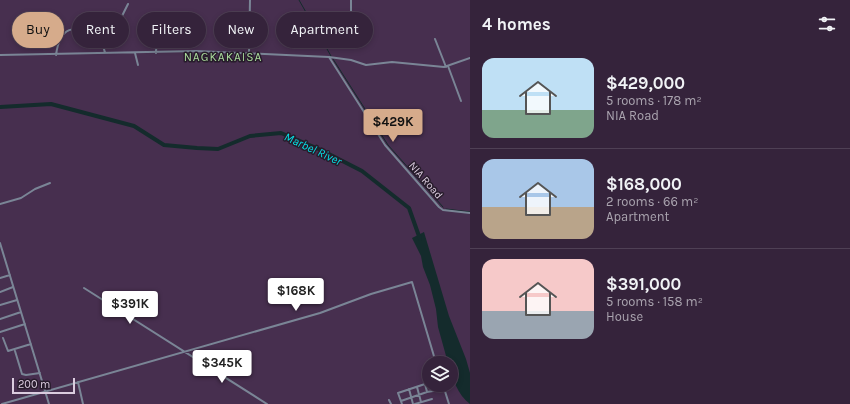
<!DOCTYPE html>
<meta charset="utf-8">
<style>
:root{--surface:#35233b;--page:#402f46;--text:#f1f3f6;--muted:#aaa4af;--line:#4f4055;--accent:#d6ab8b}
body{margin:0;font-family:Karla,sans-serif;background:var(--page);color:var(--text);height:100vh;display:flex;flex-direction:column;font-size:15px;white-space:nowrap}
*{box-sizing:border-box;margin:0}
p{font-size:13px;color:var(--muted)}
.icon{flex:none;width:22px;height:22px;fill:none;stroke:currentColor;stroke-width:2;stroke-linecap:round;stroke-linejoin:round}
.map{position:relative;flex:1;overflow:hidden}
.side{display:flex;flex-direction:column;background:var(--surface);width:380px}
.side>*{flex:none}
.banner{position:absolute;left:12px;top:12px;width:380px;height:36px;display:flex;gap:8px}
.fabs{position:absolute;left:422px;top:356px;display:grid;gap:8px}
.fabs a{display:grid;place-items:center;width:36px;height:36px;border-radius:50%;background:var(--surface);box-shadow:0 2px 6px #0003,0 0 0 1px var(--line);font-size:20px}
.scale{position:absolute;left:12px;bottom:10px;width:63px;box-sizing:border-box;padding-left:4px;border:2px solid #dbccdf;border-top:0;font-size:11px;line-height:14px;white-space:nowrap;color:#dbccdf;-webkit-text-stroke:3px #271c2b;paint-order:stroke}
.price{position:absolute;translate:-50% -34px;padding:0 9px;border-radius:4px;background:#fff;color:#222;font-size:13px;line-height:26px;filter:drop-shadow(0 1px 2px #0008)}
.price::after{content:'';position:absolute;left:50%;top:24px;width:12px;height:9px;margin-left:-6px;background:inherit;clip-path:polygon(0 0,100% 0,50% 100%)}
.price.current{background:var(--accent);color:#111}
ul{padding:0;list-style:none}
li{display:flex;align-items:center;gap:12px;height:100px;padding:0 12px}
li+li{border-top:1px solid var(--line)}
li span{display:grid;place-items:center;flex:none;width:112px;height:80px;border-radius:12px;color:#555}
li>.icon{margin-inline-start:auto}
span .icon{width:48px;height:48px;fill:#fffc;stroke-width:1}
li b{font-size:17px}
h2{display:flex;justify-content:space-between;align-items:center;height:48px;padding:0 12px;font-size:17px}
.chip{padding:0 14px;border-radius:18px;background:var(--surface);box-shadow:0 2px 6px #0003,0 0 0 1px var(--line);font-size:14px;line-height:36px}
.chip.current{background:var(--accent);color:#111}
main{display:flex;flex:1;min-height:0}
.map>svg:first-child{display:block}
.water{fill:#142b2c}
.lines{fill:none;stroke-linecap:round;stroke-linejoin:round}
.stream{stroke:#142b2c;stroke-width:1}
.river{stroke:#142b2c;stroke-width:4}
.minor{stroke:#7a8596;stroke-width:2}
.labels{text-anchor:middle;stroke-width:3;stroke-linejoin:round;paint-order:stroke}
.street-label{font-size:11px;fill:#dbccdf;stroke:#271c2b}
.neighbourhood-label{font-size:12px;letter-spacing:1px;fill:#aadb9b;stroke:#271c2b}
.water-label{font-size:12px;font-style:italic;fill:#05e1e7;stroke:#271c2b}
</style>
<main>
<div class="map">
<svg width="470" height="404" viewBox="0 0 470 404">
<rect width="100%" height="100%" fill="#472f4f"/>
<path class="water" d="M424,232L449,316L466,359L470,373V404C458,395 451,378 451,363H448L438,327L436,309L430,285L423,267L421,256L412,238Z"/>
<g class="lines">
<path class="stream" d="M299,0L331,56
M333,59L388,145L443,207
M446,209L470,212"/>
<path class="river" d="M0,107L51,104L134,126L164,145L197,148L218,149L250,136L281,133L321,150L362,171L409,208L420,239"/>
<path class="minor" d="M351,0V11L356,18
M100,33L105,53
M435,39L446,67
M135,53L138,65
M156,53L157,29
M249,53L250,0
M0,55L196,51L329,57L351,60L366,65L392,62L444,67L470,58
M56,55C60,25 73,26 99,33C106,34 110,37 117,37L120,33L121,18L128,4
M329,57L385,145L439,207L443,210L470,213
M448,66L461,101
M0,204L21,198L35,189L50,183
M0,243L49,404
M0,278L10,275
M84,288L267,404
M0,292L13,287
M0,305L17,300
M0,319L21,312
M0,332L25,324
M3,338L8,351L31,344
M15,351L22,374L26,375L40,373
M78,382L83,404
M443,385L449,404
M417,387L421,402
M409,389L413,404
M389,400L391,404
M401,401L427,392L445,389
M2,404L320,313L371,294L412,282L436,363
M402,404L398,393L425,384L427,392
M415,404L432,399"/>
</g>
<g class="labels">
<g class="street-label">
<text transform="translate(426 180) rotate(49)" y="4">NIA Road</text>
</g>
<g class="neighbourhood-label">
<text x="223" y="61">NAGKAKAISA</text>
</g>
<g class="water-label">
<text transform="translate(313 149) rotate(25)" y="4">Marbel River</text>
</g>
</g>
</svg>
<div class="fabs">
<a><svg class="icon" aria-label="layers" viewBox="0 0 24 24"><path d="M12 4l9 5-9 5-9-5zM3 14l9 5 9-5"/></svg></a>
</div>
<div class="scale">200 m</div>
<b class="price current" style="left:393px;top:143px">$429K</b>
<b class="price" style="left:296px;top:312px">$168K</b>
<b class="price" style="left:130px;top:325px">$391K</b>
<b class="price" style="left:222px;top:384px">$345K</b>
<div class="banner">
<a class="chip current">Buy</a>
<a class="chip">Rent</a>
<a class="chip">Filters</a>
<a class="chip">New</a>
<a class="chip">Apartment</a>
</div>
</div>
<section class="side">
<h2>4 homes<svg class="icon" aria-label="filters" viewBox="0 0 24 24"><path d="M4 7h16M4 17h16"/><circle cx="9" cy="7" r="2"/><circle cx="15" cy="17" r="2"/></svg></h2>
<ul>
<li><span style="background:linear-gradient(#bfe0f5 65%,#7fa58c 0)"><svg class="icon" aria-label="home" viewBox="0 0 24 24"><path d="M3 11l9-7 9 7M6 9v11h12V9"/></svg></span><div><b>$429,000</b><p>5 rooms · 178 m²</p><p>NIA Road</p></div></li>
<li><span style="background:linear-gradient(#a9c7e8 60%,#b9a48a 0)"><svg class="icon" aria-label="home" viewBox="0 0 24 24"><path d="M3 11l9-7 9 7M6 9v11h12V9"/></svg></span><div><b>$168,000</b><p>2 rooms · 66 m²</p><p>Apartment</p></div></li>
<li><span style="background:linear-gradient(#f6c9c9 65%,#9aa5b1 0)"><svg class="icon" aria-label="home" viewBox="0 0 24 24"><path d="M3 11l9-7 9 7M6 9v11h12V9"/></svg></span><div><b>$391,000</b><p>5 rooms · 158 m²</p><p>House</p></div></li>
</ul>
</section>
</main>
